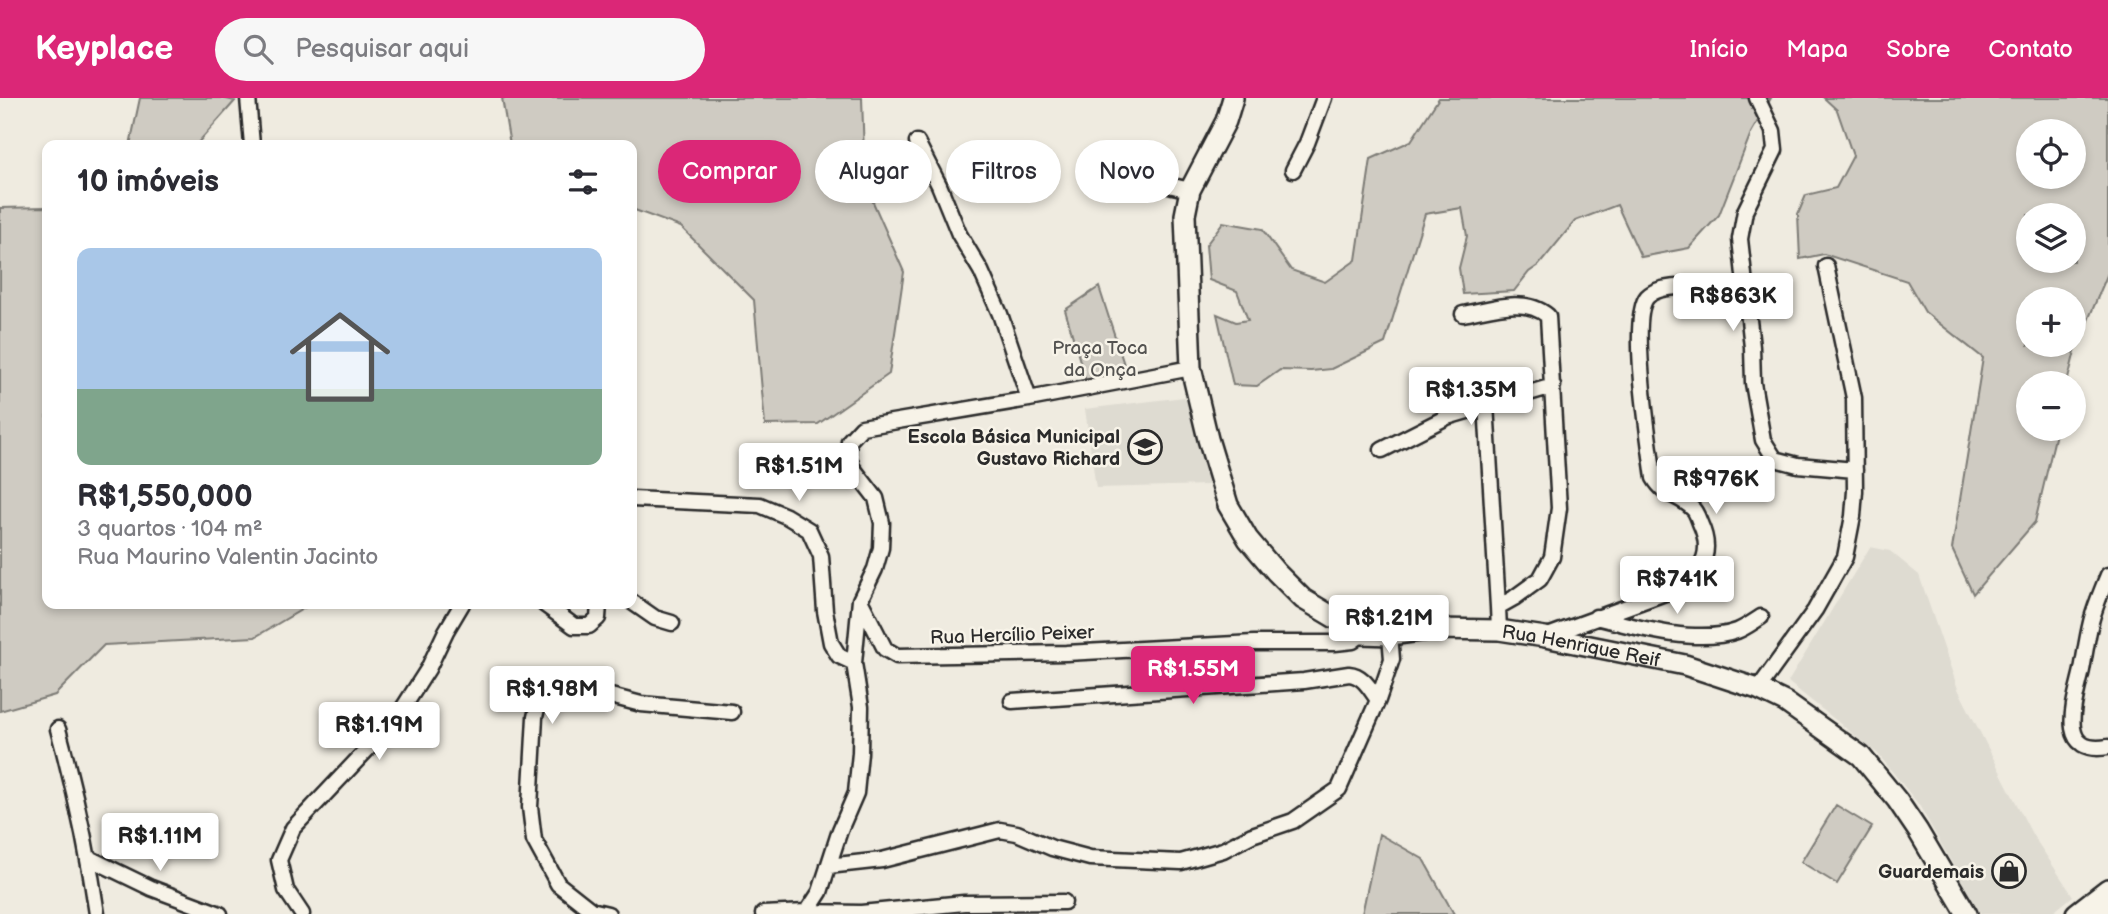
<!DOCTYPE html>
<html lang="pt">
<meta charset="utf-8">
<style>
:root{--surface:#fff;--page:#f7f7f7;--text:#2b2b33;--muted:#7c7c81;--line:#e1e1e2;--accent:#db2777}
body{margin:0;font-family:"Balsamiq Sans",sans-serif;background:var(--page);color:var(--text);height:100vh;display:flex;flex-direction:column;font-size:26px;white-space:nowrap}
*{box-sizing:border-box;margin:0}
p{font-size:23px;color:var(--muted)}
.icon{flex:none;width:38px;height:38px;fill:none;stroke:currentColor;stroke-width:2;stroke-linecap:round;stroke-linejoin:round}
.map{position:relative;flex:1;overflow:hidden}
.drawer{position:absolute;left:42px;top:42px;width:595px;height:469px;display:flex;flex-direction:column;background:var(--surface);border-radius:14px;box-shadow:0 4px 10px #0003}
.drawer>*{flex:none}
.top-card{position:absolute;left:658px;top:42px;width:665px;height:63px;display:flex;gap:14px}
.tools{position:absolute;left:2016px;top:21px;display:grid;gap:14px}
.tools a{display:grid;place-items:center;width:70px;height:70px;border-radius:50%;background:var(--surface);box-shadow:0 4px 10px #0003;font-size:35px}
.price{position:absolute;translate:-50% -60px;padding:0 16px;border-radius:7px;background:#fff;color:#222;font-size:23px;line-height:46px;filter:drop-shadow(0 2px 4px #0008)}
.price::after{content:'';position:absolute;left:50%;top:42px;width:21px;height:16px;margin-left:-10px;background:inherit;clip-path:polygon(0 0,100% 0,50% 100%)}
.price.current{background:var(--accent);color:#fff}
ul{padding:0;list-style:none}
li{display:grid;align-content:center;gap:14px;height:371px;padding:0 35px}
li+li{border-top:2px solid var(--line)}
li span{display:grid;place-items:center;height:217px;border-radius:14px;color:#555}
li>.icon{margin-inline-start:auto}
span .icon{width:126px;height:126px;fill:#fffc;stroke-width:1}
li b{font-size:30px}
h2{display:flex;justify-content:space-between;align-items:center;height:84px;padding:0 35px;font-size:30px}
.chip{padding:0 24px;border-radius:32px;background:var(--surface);box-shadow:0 4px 10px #0003;font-size:24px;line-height:63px}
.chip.current{background:var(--accent);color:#fff}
header{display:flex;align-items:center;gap:42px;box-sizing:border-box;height:98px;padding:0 35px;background:var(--accent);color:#fff}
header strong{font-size:33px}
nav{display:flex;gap:38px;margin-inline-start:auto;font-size:24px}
.search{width:490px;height:63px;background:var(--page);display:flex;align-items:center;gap:18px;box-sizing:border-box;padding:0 24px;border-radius:38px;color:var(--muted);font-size:26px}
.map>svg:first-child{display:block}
.built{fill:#dedbd1}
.green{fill:#cfcbc2;stroke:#7d7b76;stroke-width:2;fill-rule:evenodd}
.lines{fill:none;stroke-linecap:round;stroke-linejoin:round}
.street-casing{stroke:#2b2b2b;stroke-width:19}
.secondary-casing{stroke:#2b2b2b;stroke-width:24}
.primary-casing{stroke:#2b2b2b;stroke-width:26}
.street{stroke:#f7f3e8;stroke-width:14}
.secondary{stroke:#f7f3e8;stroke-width:19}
.primary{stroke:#f7f3e8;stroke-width:21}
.labels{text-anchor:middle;stroke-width:5;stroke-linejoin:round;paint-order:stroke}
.park-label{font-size:19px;fill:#545351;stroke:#f7f3e8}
.poi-label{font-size:19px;font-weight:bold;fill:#2b2b2b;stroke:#f7f3e8;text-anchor:end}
.street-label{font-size:19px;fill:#2b2b2b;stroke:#f7f3e8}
</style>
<header>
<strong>Keyplace</strong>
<div class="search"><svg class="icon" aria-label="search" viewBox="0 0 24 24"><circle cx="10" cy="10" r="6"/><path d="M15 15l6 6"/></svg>Pesquisar aqui</div>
<nav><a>Início</a><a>Mapa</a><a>Sobre</a><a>Contato</a></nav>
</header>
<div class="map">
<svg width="2108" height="816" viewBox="0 0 2108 816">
<rect width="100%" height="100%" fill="#efebe0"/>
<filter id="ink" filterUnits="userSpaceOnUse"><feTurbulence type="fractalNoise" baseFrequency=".0143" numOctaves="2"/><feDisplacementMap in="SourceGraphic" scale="14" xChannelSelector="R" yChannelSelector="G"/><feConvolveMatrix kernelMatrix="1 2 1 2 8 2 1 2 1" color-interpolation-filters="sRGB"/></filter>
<g filter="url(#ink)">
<path class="built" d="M1184,299L1191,310L1209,387L1096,390L1085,311Z
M1870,449L1890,453L1919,477L1958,591L2032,736L2073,798L2051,816H1981L1919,707L1878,656L1788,584Z"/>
<path class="green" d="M140,0H222L235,3L196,47H130Z
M502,0H862L865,86L904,174L889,276L818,326L765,327L754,202L681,129L632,111V47H510Z
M1439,0H1771L1751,35L1719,117L1689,150L1641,159L1617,107L1575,123L1539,167L1529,174L1514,193L1463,196L1459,170L1467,138L1462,110L1425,116L1385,245L1331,271L1311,273L1280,272L1257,288L1233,287L1217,216L1236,224L1248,222L1237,193L1209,182L1206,147L1223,124L1262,131L1291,172L1325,184L1356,162L1371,61L1411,43Z
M1824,0H2108V175L2075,253L2067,285H2028V331H2057L2035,424L1973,496L1952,451L1983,260L1925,214L1907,183L1824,156L1800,161L1798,116L1806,97L1836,90L1853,58L1837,12ZM2074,33V79H2028V33ZM2074,117V163H2028V117ZM2028,201H2074V247H2028Z
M47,109V506H311L255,539L104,547L55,597L0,613V110Z
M1099,189L1128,279L1087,287L1065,212Z
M1836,707L1872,729L1837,786L1801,764Z
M1379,736L1423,761L1454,816H1362Z"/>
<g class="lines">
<g class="street-casing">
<path id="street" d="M248,0L252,47
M1757,0L1773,33L1775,52L1745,113L1740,141L1752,249L1753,285L1763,342L1775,361L1798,367L1855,372
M917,44L939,87L959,136L981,173L1000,216L1029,301
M1104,72L1190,92
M1293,72L1307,45L1324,0
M1463,216C1490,211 1525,198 1548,218L1559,410L1552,459L1540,481L1514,500L1498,509L1499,532
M1486,306L1498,509
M1382,352L1447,319L1553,288
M632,401L760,407L786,418L809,432L821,458L825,513L831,545L839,558L854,565
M2108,477C2102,492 2095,508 2091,524C2087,540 2085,556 2082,572C2076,600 2054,658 2108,649
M632,504L655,520L672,525
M861,504L885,551L897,558L1066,555L1254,545H1335L1353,543L1362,536
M544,506L574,528H589L598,520L599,506
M1596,519C1635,529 1697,547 1737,533C1745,530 1753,524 1761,519
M1545,539L1684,488C1704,468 1713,453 1700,425C1698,420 1696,413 1692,410C1679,397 1665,399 1654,380C1650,349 1629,220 1647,199C1655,191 1666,190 1677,189
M1758,591L1815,512L1845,459L1853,418L1855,393L1854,300L1826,168
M1012,603L1304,583L1349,576C1363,577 1370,591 1378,602
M58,631C75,693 88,753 97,816
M89,760L151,790L220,816
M828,768L882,762L1000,732L1017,735L1052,750L1090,760L1181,764L1223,752L1252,737L1293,723L1339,691L1378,602L1392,561L1390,537
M807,814L820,794L840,732L856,695L860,655L861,609L854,565L860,502L875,471L881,450L882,425L876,400L852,369L848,356L849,343L862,329L1029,301L1191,270
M302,816L286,792L279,762L293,730L396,621L428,571L446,533L462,506
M608,816L591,812L558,786L534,742L530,709L535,619L540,598L550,588L565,586L641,606L732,614
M763,816L807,814L861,815L964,805L1064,804"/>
</g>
<g class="secondary-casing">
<g id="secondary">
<path id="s1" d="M1233,0L1226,23L1190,92L1185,117L1191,270L1208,341L1228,407L1248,441L1276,474L1303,501L1362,536L1390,537L1434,531L1499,532L1545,539L1685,567L1758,591L1785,604L1861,658L1897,702L1918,733L1967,816"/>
</g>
</g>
<g class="primary-casing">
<path id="primary" d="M2077,816L2108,792
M2104,816L2108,812"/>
</g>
<use href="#street" class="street"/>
<use href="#secondary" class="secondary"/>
<use href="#primary" class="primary"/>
</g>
</g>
<defs>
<g id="school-ring" transform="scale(1.75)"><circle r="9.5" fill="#f7f3e8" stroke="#2b2b2b" stroke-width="1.5"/><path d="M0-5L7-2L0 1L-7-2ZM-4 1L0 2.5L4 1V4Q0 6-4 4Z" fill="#2b2b2b"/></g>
<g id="shop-ring" transform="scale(1.75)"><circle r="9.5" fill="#f7f3e8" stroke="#2b2b2b" stroke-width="1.5"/><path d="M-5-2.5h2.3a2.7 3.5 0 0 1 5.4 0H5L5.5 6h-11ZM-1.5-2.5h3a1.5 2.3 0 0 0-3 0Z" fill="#2b2b2b"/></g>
</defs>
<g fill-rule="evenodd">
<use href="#school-ring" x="1145" y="349"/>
<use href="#shop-ring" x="2009" y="773"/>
</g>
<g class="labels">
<g class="park-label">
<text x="1100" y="256">Praça Toca<tspan x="1100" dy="22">da Onça</tspan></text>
</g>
<g class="poi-label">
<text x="1120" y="345">Escola Básica Municipal<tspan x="1120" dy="22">Gustavo Richard</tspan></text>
<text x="1984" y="780">Guardemais</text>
</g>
<g class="street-label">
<text transform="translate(1012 536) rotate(-2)" y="7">Rua Hercílio Peixer</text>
<text dy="7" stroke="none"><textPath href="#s1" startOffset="833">Rua Henrique Reif</textPath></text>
</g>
</g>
</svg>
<div class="tools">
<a><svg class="icon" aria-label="locate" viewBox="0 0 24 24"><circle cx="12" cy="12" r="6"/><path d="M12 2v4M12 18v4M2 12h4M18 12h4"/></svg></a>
<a><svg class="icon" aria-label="layers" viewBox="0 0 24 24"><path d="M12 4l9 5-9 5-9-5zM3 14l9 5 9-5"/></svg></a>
<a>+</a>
<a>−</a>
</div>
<b class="price" style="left:1733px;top:235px">R$863K</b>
<b class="price" style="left:1471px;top:329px">R$1.35M</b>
<b class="price" style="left:799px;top:405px">R$1.51M</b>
<b class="price" style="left:1716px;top:418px">R$976K</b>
<b class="price" style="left:1677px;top:518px">R$741K</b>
<b class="price" style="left:1389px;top:557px">R$1.21M</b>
<b class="price current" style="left:1193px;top:608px">R$1.55M</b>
<b class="price" style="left:552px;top:628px">R$1.98M</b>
<b class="price" style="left:379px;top:664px">R$1.19M</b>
<b class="price" style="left:160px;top:775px">R$1.11M</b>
<div class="top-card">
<a class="chip current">Comprar</a>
<a class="chip">Alugar</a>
<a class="chip">Filtros</a>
<a class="chip">Novo</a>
</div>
<section class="drawer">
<h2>10 imóveis<svg class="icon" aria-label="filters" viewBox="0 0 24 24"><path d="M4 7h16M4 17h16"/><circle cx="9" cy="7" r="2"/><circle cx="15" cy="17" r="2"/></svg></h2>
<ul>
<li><span style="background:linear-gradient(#a9c7e8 65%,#7fa58c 0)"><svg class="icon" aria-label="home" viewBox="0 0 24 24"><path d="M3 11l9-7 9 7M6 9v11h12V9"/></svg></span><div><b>R$1,550,000</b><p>3 quartos · 104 m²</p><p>Rua Maurino Valentin Jacinto</p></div></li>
</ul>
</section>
</div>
